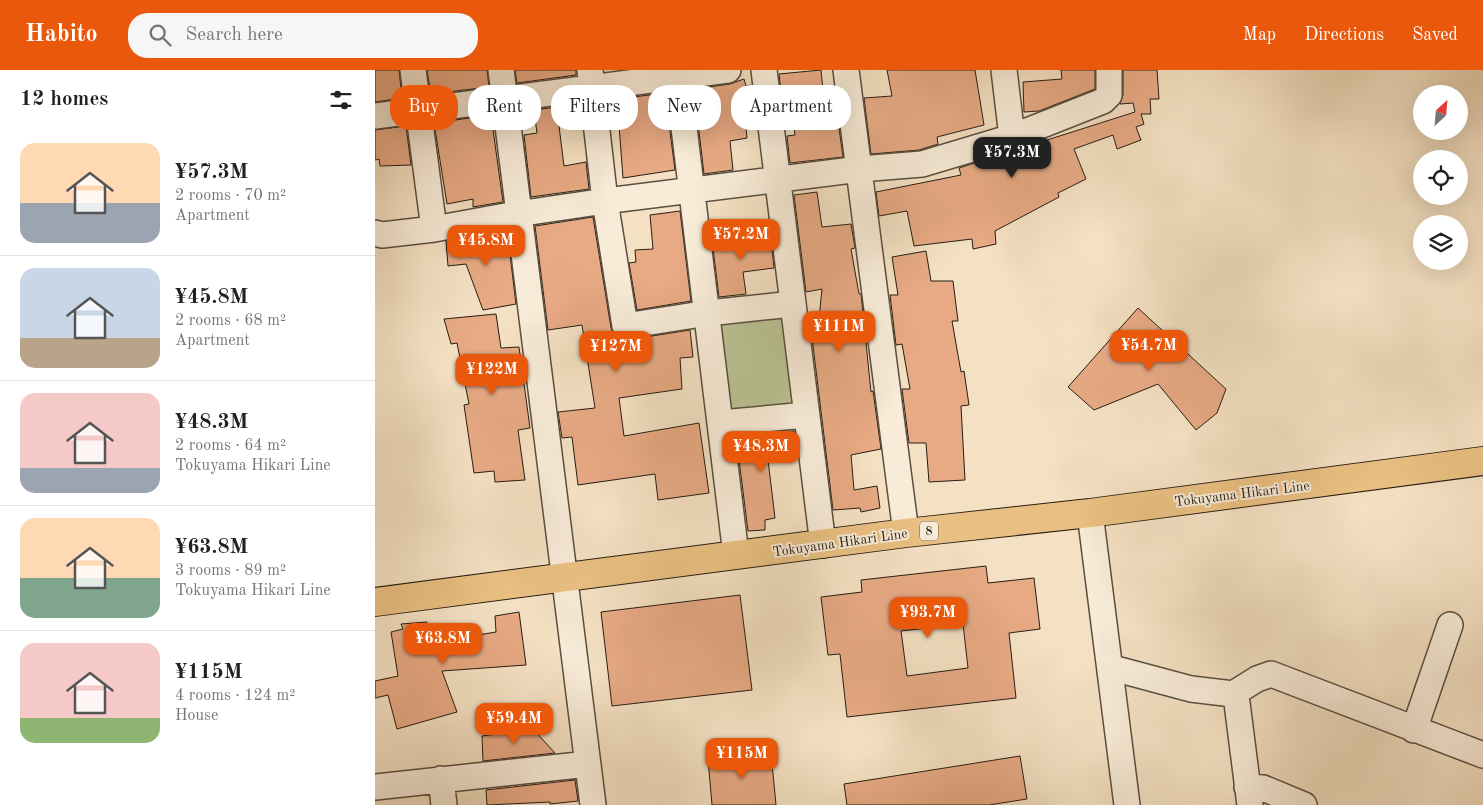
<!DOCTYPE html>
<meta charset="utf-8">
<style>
:root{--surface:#fff;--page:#f6f6f6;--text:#202124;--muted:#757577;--line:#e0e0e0;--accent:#ea580c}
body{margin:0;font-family:"Old Standard TT",serif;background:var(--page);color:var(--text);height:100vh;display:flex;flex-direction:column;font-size:19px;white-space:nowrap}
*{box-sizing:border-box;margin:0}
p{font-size:16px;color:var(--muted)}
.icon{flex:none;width:28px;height:28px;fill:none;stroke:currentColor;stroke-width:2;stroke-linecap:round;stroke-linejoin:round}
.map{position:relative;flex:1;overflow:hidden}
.drawer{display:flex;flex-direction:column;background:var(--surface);width:375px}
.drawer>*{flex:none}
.hud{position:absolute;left:15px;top:15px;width:475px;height:45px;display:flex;gap:10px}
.needle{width:32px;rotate:26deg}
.tools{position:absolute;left:1038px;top:15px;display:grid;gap:10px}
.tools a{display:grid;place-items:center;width:55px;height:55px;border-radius:50%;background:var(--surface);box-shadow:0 5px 20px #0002;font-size:25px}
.price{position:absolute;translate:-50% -42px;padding:0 11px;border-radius:10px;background:var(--accent);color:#fff;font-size:16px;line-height:32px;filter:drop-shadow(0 1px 2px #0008)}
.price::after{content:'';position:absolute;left:50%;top:30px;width:15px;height:11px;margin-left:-8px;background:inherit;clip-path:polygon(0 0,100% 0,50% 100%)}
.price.on{background:#222;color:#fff}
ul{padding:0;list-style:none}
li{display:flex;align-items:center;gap:15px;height:125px;padding:0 20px}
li+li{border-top:1px solid var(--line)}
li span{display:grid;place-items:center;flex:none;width:140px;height:100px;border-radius:15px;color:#555}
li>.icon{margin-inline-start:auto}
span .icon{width:60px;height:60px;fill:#fffc;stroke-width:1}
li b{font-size:21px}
h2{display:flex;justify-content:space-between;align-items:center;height:60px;padding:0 20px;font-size:21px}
.tag{padding:0 18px;border-radius:20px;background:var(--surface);box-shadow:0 5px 20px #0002;font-size:18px;line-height:45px}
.tag.on{background:var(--accent);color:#fff}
header{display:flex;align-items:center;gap:30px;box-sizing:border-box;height:70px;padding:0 25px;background:var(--accent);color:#fff}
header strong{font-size:24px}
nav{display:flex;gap:28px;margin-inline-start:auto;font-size:18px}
.search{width:350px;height:45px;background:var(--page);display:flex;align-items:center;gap:12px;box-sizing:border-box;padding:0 18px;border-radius:20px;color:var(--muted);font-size:19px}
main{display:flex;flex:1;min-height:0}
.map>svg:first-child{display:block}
.green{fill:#bac395;stroke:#707054}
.building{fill:#e7aa84;stroke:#261d14;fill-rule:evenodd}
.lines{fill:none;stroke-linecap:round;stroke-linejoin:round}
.minor-casing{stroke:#5a4e40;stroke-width:28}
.major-casing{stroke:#261d14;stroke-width:30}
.minor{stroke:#f8ecd8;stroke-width:25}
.major{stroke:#eac082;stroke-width:28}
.labels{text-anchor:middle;stroke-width:4;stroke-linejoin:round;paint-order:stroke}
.shield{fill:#f8ecd8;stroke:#655b4f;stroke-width:1}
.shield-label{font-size:12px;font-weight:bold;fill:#261d14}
.street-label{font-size:14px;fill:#261d14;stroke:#f8ecd8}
</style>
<header>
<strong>Habito</strong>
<div class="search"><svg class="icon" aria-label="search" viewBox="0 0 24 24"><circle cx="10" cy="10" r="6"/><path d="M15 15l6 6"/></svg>Search here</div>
<nav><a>Map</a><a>Directions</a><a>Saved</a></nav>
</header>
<main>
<section class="drawer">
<h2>12 homes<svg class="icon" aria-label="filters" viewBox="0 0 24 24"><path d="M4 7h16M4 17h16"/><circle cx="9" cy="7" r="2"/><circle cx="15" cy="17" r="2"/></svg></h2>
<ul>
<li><span style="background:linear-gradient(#ffd9b3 60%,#9aa5b1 0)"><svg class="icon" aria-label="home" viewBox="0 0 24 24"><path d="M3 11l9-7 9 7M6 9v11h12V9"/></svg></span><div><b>¥57.3M</b><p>2 rooms · 70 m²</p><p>Apartment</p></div></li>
<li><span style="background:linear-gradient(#c9d6e8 70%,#b9a48a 0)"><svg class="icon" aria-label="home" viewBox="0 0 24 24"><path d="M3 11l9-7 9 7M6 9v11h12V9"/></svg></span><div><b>¥45.8M</b><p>2 rooms · 68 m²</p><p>Apartment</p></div></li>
<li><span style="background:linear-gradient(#f6c9c9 75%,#9aa5b1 0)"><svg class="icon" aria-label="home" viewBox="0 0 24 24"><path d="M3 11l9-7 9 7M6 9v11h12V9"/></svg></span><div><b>¥48.3M</b><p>2 rooms · 64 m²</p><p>Tokuyama Hikari Line</p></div></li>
<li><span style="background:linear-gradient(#ffd9b3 60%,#7fa58c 0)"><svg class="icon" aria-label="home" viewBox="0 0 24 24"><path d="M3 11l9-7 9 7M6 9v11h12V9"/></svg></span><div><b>¥63.8M</b><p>3 rooms · 89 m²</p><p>Tokuyama Hikari Line</p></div></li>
<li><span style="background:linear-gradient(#f6c9c9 75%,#8fb573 0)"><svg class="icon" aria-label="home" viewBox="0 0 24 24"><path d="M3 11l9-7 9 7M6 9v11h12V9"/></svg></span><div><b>¥115M</b><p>4 rooms · 124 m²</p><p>House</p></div></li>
</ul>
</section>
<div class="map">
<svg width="1108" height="735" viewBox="0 0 1108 735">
<rect width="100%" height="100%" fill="#f4e1c3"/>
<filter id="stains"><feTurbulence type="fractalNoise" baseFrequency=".004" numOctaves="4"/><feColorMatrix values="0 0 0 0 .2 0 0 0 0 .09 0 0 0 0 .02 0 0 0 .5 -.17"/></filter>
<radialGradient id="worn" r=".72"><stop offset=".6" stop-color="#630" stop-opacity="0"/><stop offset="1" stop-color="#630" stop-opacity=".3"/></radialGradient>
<path class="green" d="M410,241L421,340L354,347L343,249Z"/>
<path class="building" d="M0,0H24L27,28L0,32Z
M52,0H112L114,17L56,24Z
M140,0H201V5L142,13Z
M446,0L449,31L460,29L468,87L415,93L412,66L420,65L416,29L407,30L404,4Z
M512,0H600L609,55L562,67L563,74L544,80L496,84L489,28L517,26Z
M686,0H720V19L664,41L649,42L648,12L687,9Z
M748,0H782L784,29H775L776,44H766L769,54L761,57L766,70L742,79L738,65L699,79L711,109L683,123L684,127L620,161L621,174L598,179L597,169L539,176L532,141L504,146L501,122L586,105L584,98L760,42L758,33L745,34L748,25Z
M369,9L371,16L376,15L378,32L379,34L369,36L372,68L355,71L358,100L329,104L319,19L355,14Z
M290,23L300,100L248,108L242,29Z
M204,34L207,54L184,56L189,96L211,92L214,119L156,127L149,65L162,63L159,40Z
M116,45L128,132L98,137V129L72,134L59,53Z
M31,56L36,95L5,96L4,89L0,90V60Z
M442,122L447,157L476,154L480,178L476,179L484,224H486L496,322L498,321L506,379L476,385L479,420L502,416L505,438L486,442L485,438L458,440L436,259L443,258L447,219L431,222L419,125Z
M305,141L316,231L262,240L254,193L261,192L260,180L278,179L275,145Z
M218,147L236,258L239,265L245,270H252L315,260L318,287L305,288L307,319L244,328L249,366L324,353L334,423L283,430L280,404L203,415L197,367L187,368L183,342L220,338L207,255L173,260L160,156Z
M132,160L141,234L108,240L91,194L73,196L71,171Z
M395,161L399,198L368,202L371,224L344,227L338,178L346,177L345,171Z
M551,181L556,211H578L583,251H577L586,302L589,301L594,335L586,336L590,410L554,412L551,373H534L527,319H535L527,274L521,275L515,225H523L517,187Z
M763,238L851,319L842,343L821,360L783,314L719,340L693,317Z
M121,244L126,278L144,277L155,358L143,360L150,410L120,412L119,401L99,403L89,335L94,334L82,273L76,274L69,249Z
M419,361L422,385L393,390L400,448L390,450V460L373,461L361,366Z
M611,496L613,513L659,508L665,559L634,563L641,628L472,647L465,584L453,585L446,527L487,522L486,510ZM588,554L593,598L532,606L526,561Z
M365,525L377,620L237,636L226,542Z
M144,542L151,595L67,601L82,642L22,659L13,625L0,628V611L23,606L16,562L28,559L26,554L52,552L53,563L82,556L85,568L121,562L120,546Z
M158,659L180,683L108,691L107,666Z
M396,683L401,735H337L333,689Z
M645,686L652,729L614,735H472L469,714Z
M200,710L203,731L175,734V732L112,735L111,720Z"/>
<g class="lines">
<g class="minor-casing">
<path id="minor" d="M38,0L59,159
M126,0L218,735
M215,0L230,131L250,256L333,243L417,234
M302,0L361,485
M389,0L448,475
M471,0L531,463
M629,0L637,67
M0,46L353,0
M0,163L7,165L59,159L142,144L230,131L485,99L547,94L637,67L728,31L734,25V0
M346,353L431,345
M715,443L752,735
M735,602L745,600L816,619L858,624L882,609L896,604L1108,685
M858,624L862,633L875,735
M1039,660L1075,555
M66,709L69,735
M0,717L213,694
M872,717L888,718L929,735"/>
</g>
<g class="major-casing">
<path id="major" d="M0,532L531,463L715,443L1108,391"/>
</g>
<use href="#minor" class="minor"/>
<use href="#major" class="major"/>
</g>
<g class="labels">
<rect class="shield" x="545" y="451.5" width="18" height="19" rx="4"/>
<g class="shield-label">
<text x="554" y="465">8</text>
</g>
<g class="street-label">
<text transform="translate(867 423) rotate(-7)" y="5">Tokuyama Hikari Line</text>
<text transform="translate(465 472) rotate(-8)" y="5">Tokuyama Hikari Line</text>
</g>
</g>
<rect width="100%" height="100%" filter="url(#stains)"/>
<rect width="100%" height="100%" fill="url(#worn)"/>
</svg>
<div class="tools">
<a><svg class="needle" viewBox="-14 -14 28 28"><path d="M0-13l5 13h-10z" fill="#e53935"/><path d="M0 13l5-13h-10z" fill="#757577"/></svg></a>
<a><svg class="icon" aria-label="locate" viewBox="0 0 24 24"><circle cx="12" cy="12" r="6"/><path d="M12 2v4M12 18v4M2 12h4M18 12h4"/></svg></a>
<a><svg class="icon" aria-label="layers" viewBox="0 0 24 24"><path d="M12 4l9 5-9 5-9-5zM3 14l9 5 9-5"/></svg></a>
</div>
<b class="price on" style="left:637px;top:109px">¥57.3M</b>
<b class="price" style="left:366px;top:191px">¥57.2M</b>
<b class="price" style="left:111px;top:197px">¥45.8M</b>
<b class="price" style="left:464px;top:283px">¥111M</b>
<b class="price" style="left:774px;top:302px">¥54.7M</b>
<b class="price" style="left:241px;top:303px">¥127M</b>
<b class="price" style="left:117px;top:326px">¥122M</b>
<b class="price" style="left:386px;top:403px">¥48.3M</b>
<b class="price" style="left:553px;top:569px">¥93.7M</b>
<b class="price" style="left:68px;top:595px">¥63.8M</b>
<b class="price" style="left:139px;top:675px">¥59.4M</b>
<b class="price" style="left:367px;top:710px">¥115M</b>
<div class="hud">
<a class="tag on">Buy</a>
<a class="tag">Rent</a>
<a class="tag">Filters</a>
<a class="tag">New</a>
<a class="tag">Apartment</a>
</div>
</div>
</main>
